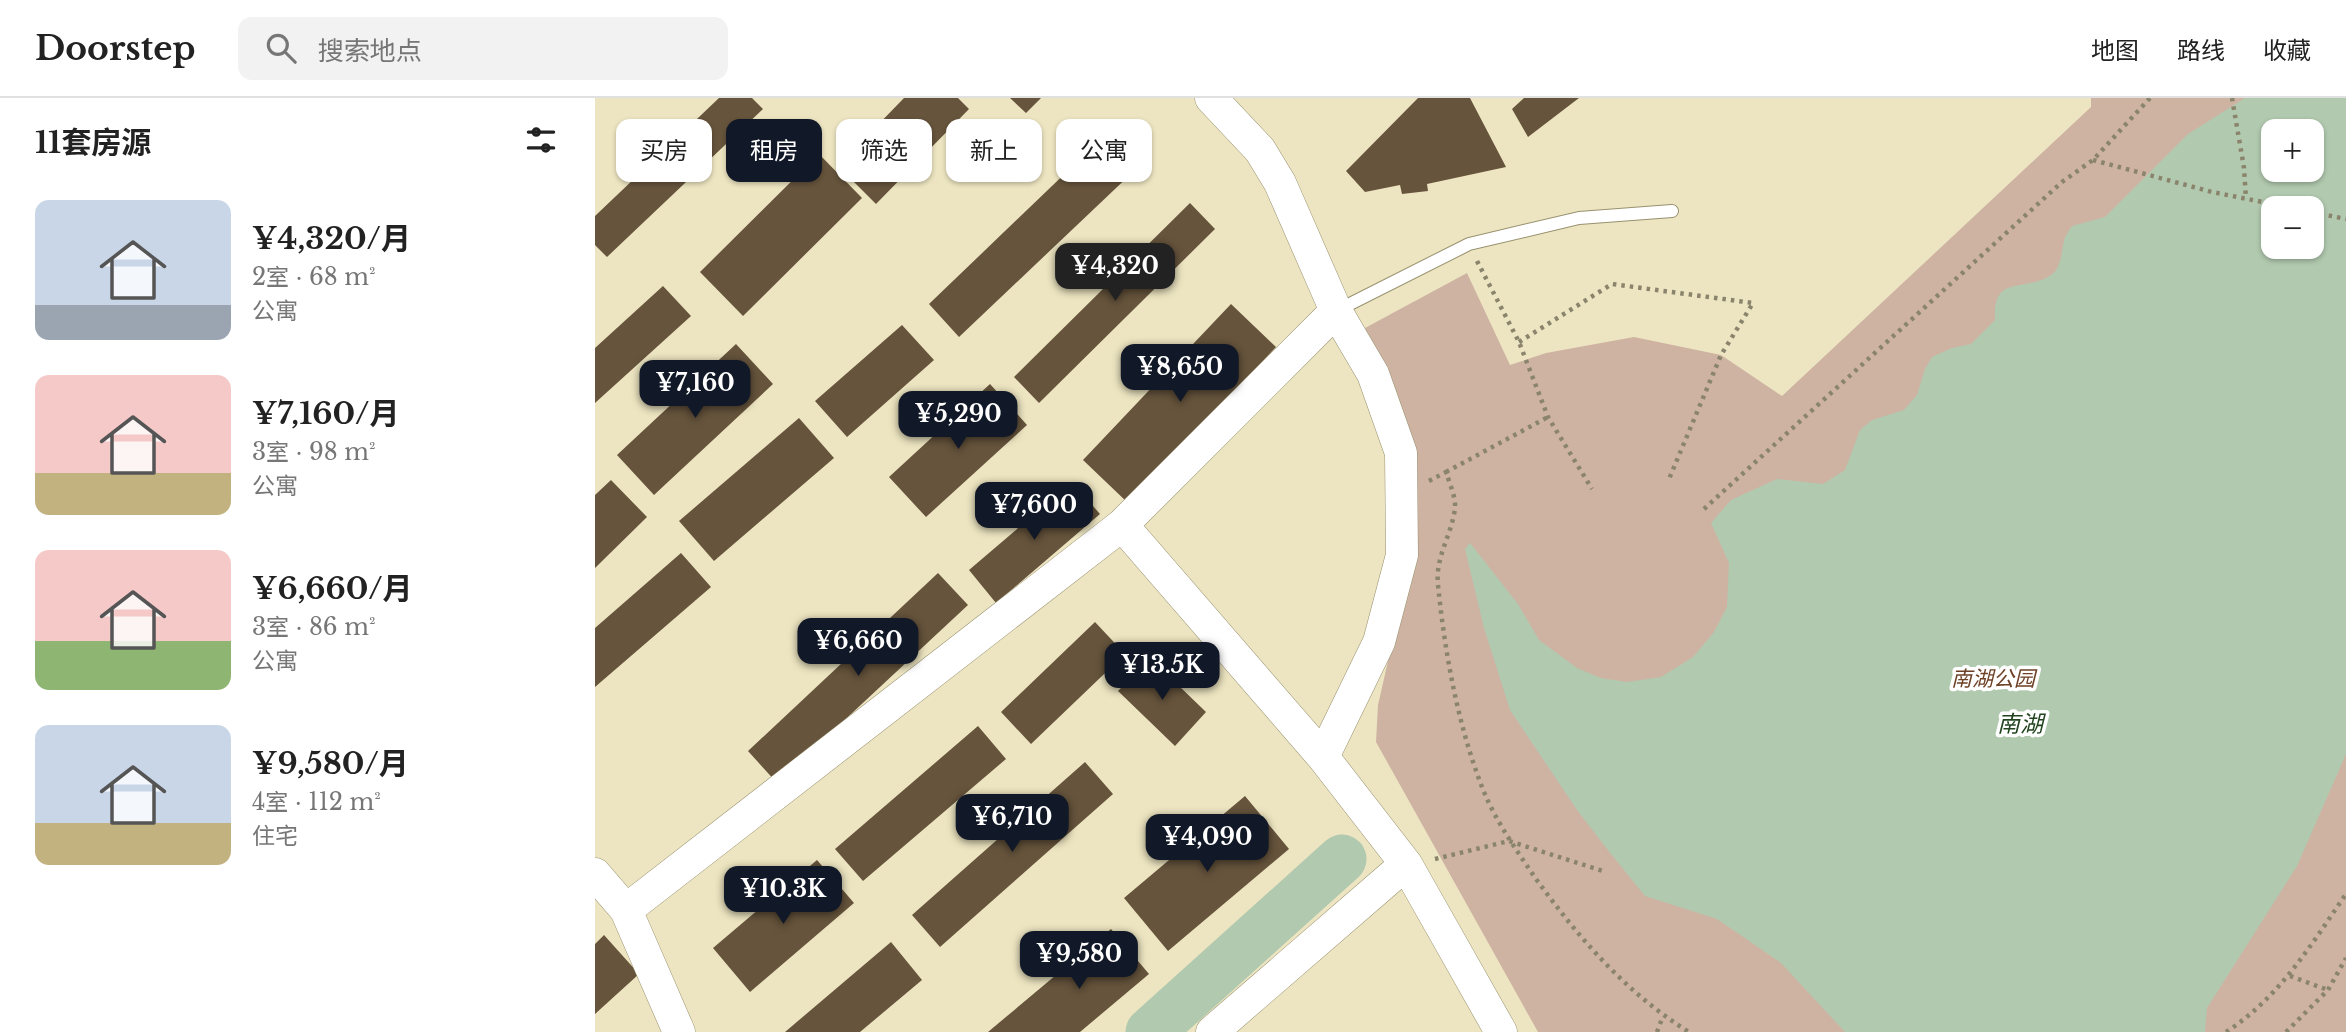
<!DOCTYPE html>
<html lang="zh">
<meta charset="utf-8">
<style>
:root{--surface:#fff;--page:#f2f2f2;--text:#222;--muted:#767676;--line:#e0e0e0;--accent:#111827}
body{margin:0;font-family:"Libre Baskerville","Noto Sans SC",serif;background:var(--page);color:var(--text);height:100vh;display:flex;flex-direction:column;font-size:26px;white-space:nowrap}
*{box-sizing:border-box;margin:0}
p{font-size:23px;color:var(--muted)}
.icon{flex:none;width:38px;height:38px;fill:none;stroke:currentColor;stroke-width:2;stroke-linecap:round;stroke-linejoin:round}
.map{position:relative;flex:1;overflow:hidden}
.drawer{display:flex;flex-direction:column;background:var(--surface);width:595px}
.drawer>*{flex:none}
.hud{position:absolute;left:21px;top:21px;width:665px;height:63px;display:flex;gap:14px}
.controls{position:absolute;left:1666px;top:21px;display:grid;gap:14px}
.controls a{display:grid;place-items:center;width:63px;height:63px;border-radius:14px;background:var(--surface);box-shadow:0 2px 5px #0004;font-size:35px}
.price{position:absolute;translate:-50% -60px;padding:0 16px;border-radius:14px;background:var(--accent);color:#fff;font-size:23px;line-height:46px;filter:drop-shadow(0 2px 4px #0008)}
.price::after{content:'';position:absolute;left:50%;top:42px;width:21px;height:16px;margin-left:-10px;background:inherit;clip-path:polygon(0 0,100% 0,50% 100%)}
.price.active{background:#222;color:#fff}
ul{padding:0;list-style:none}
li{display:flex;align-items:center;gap:21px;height:175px;padding:0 35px}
li span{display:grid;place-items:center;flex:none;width:196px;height:140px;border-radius:14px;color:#555}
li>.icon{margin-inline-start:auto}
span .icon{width:84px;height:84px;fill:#fffc;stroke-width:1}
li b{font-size:30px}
h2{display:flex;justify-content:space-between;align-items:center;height:84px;padding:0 35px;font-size:30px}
.chip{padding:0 24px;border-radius:14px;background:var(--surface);box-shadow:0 2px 5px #0004;font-size:24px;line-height:63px}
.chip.active{background:var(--accent);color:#fff}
header{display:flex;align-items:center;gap:42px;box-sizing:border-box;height:98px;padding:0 35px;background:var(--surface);border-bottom:2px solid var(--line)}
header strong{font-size:33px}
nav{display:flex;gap:38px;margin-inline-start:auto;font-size:24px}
.search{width:490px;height:63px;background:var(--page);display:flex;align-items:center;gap:18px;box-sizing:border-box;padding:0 24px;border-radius:14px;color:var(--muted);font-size:26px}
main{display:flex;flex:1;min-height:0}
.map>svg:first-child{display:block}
.green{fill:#ceb3a3;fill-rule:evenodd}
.water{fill:#b1c9af;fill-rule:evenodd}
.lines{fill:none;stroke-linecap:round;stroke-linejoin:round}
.river{stroke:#b1c9af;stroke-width:49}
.building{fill:#66543c}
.lane-casing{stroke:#98916f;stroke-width:14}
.secondary-casing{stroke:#98916f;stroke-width:33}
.path{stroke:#8a846c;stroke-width:4.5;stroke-dasharray:3.5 5;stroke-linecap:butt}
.lane{stroke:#fff;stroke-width:12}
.secondary{stroke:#fff;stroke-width:32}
.labels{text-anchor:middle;stroke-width:7;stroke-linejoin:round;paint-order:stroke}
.park-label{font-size:21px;font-style:italic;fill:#6e4126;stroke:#fff}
.water-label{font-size:23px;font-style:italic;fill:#224520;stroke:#fff}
</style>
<header>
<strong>Doorstep</strong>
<div class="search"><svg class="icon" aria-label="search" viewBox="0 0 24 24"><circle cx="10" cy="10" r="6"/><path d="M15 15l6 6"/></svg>搜索地点</div>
<nav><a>地图</a><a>路线</a><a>收藏</a></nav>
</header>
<main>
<section class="drawer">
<h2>11套房源<svg class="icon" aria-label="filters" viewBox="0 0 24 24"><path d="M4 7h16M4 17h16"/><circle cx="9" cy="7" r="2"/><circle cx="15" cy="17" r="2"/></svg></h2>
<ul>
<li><span style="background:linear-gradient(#c9d6e8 75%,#9aa5b1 0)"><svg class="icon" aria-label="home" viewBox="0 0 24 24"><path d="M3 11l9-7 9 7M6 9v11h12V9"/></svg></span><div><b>¥4,320/月</b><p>2室 · 68 m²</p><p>公寓</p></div></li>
<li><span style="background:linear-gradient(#f6c9c9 70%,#c2b280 0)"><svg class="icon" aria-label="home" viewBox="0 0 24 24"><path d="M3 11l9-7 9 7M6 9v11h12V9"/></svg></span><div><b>¥7,160/月</b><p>3室 · 98 m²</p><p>公寓</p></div></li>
<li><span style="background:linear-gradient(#f6c9c9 65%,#8fb573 0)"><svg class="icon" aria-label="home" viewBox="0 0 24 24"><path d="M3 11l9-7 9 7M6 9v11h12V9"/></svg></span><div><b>¥6,660/月</b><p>3室 · 86 m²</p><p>公寓</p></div></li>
<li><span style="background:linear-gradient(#c9d6e8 70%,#c2b280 0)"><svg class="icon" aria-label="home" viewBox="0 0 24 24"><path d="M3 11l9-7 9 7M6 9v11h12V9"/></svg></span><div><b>¥9,580/月</b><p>4室 · 112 m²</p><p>住宅</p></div></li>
</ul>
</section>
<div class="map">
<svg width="1751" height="934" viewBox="0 0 1751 934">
<rect width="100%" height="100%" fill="#ede5c1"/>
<path class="green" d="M1496,0H1751V934H943L781,644L783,607L819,449L820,364L770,230L872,175L915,267L951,255L1039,239L1126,257L1187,298L1496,9ZM1678,33H1717V72H1678ZM1678,110H1717V149H1678Z"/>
<path class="water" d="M1650,0H1751V656L1702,768L1612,910L1610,934H1250L1186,865L1122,821L1050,798L1016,756L982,712L915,612L889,530L870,451L875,445L923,506L944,542L982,570L1006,580L1032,584L1066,579L1098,559L1119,534L1132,509L1134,465L1116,425L1136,402L1182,381L1228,386L1250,372L1265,332L1277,322L1309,312L1322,297L1330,271L1337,259L1357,250L1376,246L1400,222C1397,175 1430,195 1456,177C1467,169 1466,155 1469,143C1470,137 1474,133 1477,128L1510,119L1593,36ZM1678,33H1717V72H1678ZM1678,110H1717V149H1678Z"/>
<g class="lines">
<path class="river" d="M555,934L747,761"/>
</g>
<path class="building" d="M124,0H157L168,11L12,159L0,147V118Z
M309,0H363L374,11L281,106L243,68Z
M415,0H446L431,15Z
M823,0H875L911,69L832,86L833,93L807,96L805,87L770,94L751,73Z
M929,0H984L933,39L917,11Z
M507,40L539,73L364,239L334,206Z
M224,56L267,100L148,218L105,174Z
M595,105L620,131L444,305L419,279Z
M68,188L96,218L0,305V250Z
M636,206L681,249L533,405L488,362Z
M307,227L339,262L252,339L220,303Z
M141,246L178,286L59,397L22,357Z
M395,286L432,327L331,419L294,379Z
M204,320L239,360L119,463L84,423Z
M16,382L52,419L0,470V397Z
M477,384L505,416L401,505L374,472Z
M86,455L116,489L0,589V530Z
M343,475L373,507L182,685L153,653Z
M500,524L530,556L436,646L406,614Z
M555,560L611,614L580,648L523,593Z
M383,628L411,661L268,783L240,751Z
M490,664L518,696L345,849L317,817Z
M650,698L694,751L573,853L529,800Z
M222,762L259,805L155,894L118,850Z
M516,831L554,876L485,934H393Z
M9,837L44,876L0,916V846Z
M296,844L327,882L265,934H190Z"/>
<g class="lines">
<g class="lane-casing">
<path id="lane" d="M741,213L874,146L984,120L1077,113"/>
</g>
<g class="secondary-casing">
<path id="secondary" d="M616,0L665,52L685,85L741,213L778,276L806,355L807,457L784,544L728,659
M527,427L728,659L811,766L906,934
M0,776L31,812L527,427L741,213
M31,812L84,934
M617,934L811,766"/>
</g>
<path class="path" d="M1637,0L1649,70L1651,101
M1498,62L1617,94L1698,110
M1717,114L1751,121
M882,163L924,244L953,319L997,391
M924,244L1017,186L1158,205L1126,257L1074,381
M851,374L953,319
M834,383L851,374C854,384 861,399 860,410C857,437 840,458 843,487C850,556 863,629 889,694C902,725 922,753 941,781C984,840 1031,895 1094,934
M1109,411L1467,84L1498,62L1555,0
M840,761L914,743L1011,774
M1695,878L1733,892
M1062,934L1068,918
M1631,934C1684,900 1716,847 1751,796
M1691,934L1733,892L1751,860"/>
<use href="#lane" class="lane"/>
<use href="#secondary" class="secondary"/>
</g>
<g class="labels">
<g class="park-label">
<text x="1398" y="588">南湖公园</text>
</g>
<g class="water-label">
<text x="1425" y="634">南湖</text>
</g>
</g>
</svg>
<div class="controls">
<a>+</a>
<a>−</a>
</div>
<b class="price active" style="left:520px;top:205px">¥4,320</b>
<b class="price" style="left:585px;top:306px">¥8,650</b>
<b class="price" style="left:100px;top:322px">¥7,160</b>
<b class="price" style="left:363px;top:353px">¥5,290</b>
<b class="price" style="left:439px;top:444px">¥7,600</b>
<b class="price" style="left:263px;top:580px">¥6,660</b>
<b class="price" style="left:567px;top:604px">¥13.5K</b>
<b class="price" style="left:417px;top:756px">¥6,710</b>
<b class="price" style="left:612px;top:776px">¥4,090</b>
<b class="price" style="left:188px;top:828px">¥10.3K</b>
<b class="price" style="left:484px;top:893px">¥9,580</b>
<div class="hud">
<a class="chip">买房</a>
<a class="chip active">租房</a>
<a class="chip">筛选</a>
<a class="chip">新上</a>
<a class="chip">公寓</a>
</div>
</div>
</main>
